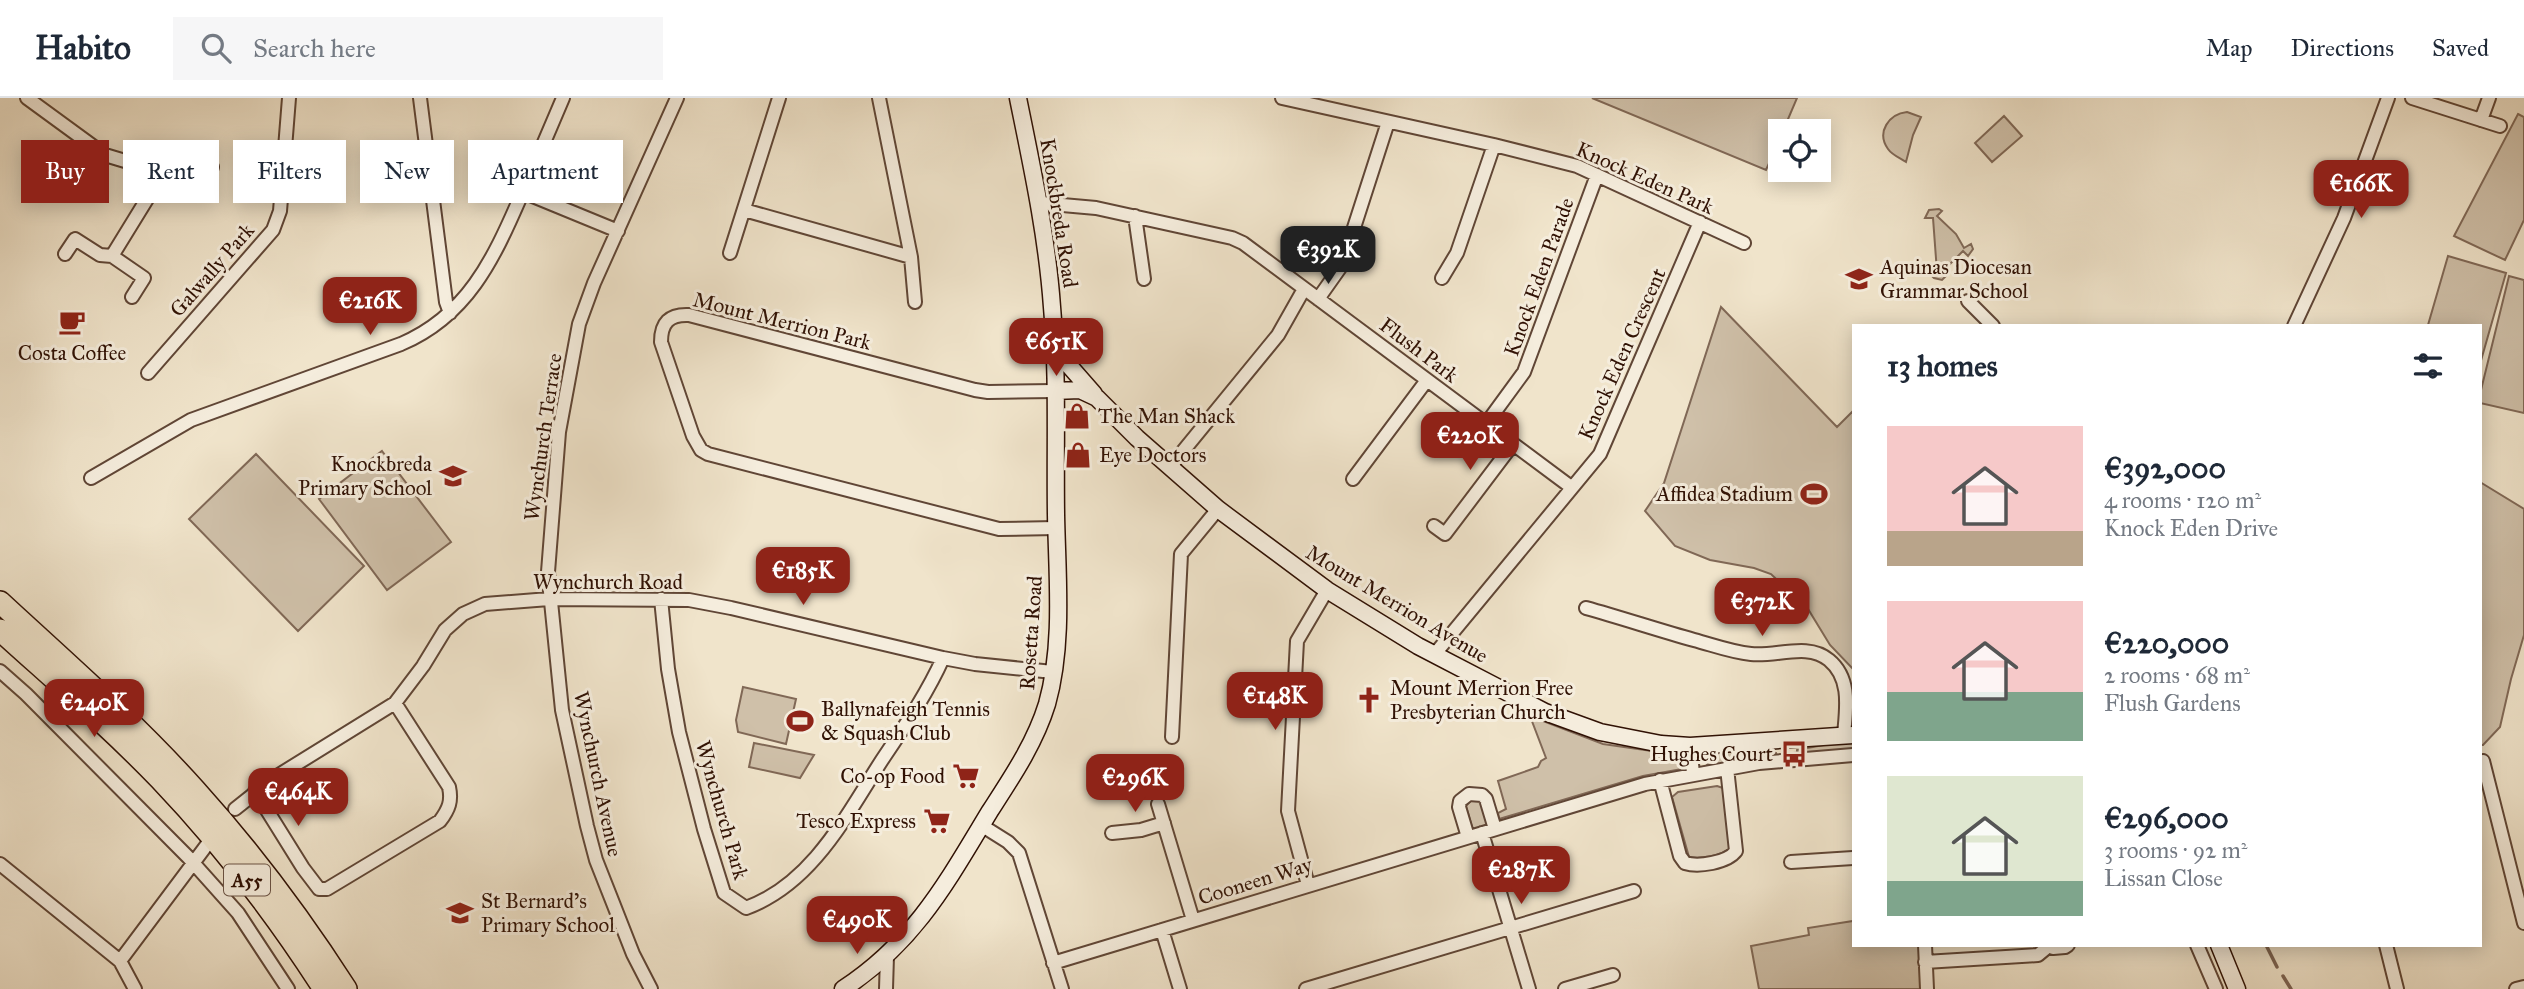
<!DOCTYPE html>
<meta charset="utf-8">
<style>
:root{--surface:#fff;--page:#f6f6f7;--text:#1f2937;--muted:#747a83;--line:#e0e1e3;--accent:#8f2418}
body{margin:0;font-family:"IM FELL Great Primer",serif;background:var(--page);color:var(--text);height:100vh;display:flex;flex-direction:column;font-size:26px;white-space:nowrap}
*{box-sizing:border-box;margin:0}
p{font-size:23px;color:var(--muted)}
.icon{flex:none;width:38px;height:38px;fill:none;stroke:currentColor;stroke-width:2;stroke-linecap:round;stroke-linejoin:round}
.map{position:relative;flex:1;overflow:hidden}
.details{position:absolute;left:1852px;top:226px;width:630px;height:623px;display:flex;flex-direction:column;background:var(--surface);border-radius:0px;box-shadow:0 4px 18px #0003}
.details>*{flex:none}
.top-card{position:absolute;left:21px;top:42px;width:665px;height:63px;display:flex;gap:14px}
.controls{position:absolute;left:1768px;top:21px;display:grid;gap:14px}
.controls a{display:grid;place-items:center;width:63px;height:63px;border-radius:0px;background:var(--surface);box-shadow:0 4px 18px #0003;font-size:35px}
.price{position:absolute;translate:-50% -60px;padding:0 16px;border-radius:14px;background:var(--accent);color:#fff;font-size:23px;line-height:46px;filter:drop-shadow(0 2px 4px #0008)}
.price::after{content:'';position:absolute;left:50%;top:42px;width:21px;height:16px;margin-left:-10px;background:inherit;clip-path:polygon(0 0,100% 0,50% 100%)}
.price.current{background:#222;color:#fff}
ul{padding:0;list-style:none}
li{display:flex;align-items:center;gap:21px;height:175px;padding:0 35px}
li span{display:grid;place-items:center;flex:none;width:196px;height:140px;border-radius:0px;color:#555}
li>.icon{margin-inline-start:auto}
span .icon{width:84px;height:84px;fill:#fffc;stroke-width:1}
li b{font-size:30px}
h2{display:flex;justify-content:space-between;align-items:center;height:84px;padding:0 35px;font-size:30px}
.pill{padding:0 24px;border-radius:0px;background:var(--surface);box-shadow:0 4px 18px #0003;font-size:24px;line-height:63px}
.pill.current{background:var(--accent);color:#fff}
header{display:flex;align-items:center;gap:42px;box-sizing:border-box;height:98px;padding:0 35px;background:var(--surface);border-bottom:2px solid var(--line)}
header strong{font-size:33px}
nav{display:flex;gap:38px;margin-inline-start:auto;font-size:24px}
.search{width:490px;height:63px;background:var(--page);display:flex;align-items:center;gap:18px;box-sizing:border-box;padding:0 24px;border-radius:0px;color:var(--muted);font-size:26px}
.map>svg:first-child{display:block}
.green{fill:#cfc0a9;stroke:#806856;stroke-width:2}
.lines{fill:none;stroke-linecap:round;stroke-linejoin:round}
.stream{stroke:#7c6453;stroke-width:3.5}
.street-casing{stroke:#604636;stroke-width:16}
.secondary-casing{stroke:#301104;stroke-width:19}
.highway-casing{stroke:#301104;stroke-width:24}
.street{stroke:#f5eddd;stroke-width:12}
.secondary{stroke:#f5eddd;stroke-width:16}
.highway{stroke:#f0e4cb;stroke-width:21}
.labels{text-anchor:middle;stroke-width:6;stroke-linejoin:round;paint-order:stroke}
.shield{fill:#f5eddd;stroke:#6b5345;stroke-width:2}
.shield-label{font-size:19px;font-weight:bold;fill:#301104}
.street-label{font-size:21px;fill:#301104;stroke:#f5eddd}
.poi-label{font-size:21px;fill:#301104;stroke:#f5eddd;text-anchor:start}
</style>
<header>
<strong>Habito</strong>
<div class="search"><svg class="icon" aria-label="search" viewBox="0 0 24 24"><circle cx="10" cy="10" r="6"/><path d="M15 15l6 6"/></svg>Search here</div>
<nav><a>Map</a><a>Directions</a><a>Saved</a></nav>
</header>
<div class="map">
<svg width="2524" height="891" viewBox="0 0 2524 891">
<rect width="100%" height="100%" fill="#f0e4cb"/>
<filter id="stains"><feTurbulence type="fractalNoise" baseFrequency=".00286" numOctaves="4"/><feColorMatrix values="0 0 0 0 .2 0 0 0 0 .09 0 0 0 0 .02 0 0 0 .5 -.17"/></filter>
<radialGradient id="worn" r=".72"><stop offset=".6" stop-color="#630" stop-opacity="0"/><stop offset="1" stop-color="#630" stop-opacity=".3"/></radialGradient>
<path class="green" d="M1592,0H1797L1783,33H1780V41L1766,72Z
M1907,14L1921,19L1913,37L1906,64C1900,60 1892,57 1888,51C1876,34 1889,16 1907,14Z
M2518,16L2524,19V122L2505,162L2454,138Z
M2004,18L2022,38L1992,64L1975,45Z
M1939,111L1942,113L1937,118L1956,136L1964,150L1971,146L1973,151L1968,158L1963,153L1944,172L1948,176L1942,182L1934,180L1930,176L1937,174L1933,120H1925L1929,112Z
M2448,158L2506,175L2480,266V228L2428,227Z
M2509,178L2524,182V315L2480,305V296Z
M1721,209L1837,329L1853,313V571L1830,547L1808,511L1771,476L1754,470L1710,462L1675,448L1645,413L1664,385Z
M382,353L451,444L387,492L319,401Z
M256,356L364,468L298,533L189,421Z
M2480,384L2524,411V537L2511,581L2500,629L2483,647H2480Z
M743,589L796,601L786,646L738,634L736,622Z
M1530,618L1603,646L1680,657L1682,671L1643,678L1499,721L1498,715L1506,711L1498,683L1538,669L1541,663L1546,660Z
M1853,644V653L1797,657V652L1834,645Z
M754,645L814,657L800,680L749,669Z
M1751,652L1776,655L1777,659L1710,669L1704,663L1705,658L1708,656Z
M1717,688L1723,690L1730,750C1721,758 1701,761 1689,759L1672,699L1678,694Z
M1471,702H1480L1489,727L1473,732L1466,708Z
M1853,823V847H1922L1924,880L1920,891H1759L1751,848L1809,837L1808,830Z"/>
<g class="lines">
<path class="stream" d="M2266,847L2277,869
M2283,878L2291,891"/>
<g class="street-casing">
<path id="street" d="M27,0L105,57L205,87L212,69
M420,0L446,204L450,215
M879,0L911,159L915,204
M1282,0L1494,47L1577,68L1744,145
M2412,0L2500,28
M2481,22L2489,0
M523,94L618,133
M1040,105L1096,110L1232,140L1243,145L1571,389
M744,112L911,159
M1135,118L1144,181
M730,155L779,0
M65,156L75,141L100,157L112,158L163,75
M112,158L144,180L132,199
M1442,180L1457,155L1494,47
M1318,201L1342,167L1388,24
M1968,203L1993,228
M2294,228L2344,120L2388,0
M148,275L273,132L280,113L289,0
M1054,293L988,294L975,292L689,217C669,216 661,225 661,244L693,338L701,352L708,356L999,431L1056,430
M1486,326L1524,274L1597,77
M1170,369L1278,237L1304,191
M91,380L191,322L401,246C467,218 493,162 520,100C535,66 549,33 563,0
M1353,381L1427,282
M1434,428L1445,436L1513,346
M661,501L668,571L679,634L704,731L724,795L746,810C812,786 846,718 882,662C904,629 927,596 943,560
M1586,510C1622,520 1658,532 1694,542C1713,547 1731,554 1751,556C1776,559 1808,544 1829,562C1852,581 1846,612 1844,637
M1434,557L1600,356L1700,124
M0,573L26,596L188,759L238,815L288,891
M1172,639L1181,456L1218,411
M1690,648L1693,675
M2483,663L2524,825
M1660,682L1680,758L1685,765C1698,769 1727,765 1736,753L1727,670
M255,693L303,770L319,791H327L440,723C449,711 452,703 449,689L395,605
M1158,706L1193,822
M235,711L274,680L395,605L423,568L445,532L463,516L485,506L549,501L689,502L731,510L943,560L975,566L1053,574
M981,727L1008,744L1019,755L1062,891
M1112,735L1141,732L1164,725
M1482,735L1529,891
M1468,739L1459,709L1460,703L1469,696L1482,697L1486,701L1495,731
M1791,764L1853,760
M0,766L120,863
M1308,787L1288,713L1297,543L1327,492
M1162,832L1180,891
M1925,847L1927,891
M2050,847L2053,850L2065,849L2068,847
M2197,847L2216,891
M2386,847L2397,891
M1925,864L2038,857L2050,847
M1053,865L1645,686L1759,665L1853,657
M135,891L120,863L212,740
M651,891L633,856L613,805L596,762L587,728L562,612L548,474L559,334L579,226L594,185L677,0
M886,891L887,858
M1306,891L1634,793
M1565,891L1613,877
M2516,891L2524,889"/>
</g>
<g class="secondary-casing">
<path id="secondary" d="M1056,244L1066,264L1094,296
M1054,293L1080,292L1097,300L1137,340L1218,411L1327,492L1418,548L1545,614L1600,634L1661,646L1690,648L1853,637
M2219,847L2237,891
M843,891C915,844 947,784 990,713C1012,679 1035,645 1047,606C1064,546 1057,477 1056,416C1055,347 1058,277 1052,209C1047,138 1032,69 1018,0"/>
</g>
<g class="highway-casing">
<path id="highway" d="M0,504C66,565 135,625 195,692C251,754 301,821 346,891
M0,532C54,581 109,628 160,681C221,745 276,816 324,891"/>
</g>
<use href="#street" class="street"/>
<use href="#secondary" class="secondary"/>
<use href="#highway" class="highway"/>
</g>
<defs>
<g id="school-bare" transform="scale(2.1)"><path d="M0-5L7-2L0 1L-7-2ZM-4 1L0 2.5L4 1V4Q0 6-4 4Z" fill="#8f2418" stroke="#f5eddd" stroke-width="2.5" paint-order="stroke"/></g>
<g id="cafe-bare" transform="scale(2.1)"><path d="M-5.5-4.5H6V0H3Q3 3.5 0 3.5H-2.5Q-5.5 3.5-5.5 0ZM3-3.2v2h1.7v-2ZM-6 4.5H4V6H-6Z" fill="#8f2418" stroke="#f5eddd" stroke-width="2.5" paint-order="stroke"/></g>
<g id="shop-bare" transform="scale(2.1)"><path d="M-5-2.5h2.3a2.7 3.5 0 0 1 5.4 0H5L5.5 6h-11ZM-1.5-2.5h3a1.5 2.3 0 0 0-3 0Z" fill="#8f2418" stroke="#f5eddd" stroke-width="2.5" paint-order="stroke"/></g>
<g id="stadium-bare" transform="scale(2.1)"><path d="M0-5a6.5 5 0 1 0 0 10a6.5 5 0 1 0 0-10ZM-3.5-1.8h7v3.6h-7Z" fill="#8f2418" stroke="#f5eddd" stroke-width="2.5" paint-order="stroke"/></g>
<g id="church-bare" transform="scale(2.1)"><path d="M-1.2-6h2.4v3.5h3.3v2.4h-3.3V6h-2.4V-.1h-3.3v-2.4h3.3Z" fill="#8f2418" stroke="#f5eddd" stroke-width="2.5" paint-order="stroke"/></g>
<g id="bus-bare" transform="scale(2.1)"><path d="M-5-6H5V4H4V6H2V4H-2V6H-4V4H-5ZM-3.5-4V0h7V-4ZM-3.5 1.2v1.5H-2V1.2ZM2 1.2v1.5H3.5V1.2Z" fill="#8f2418" stroke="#f5eddd" stroke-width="2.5" paint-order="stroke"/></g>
<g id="supermarket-bare" transform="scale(2.1)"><path d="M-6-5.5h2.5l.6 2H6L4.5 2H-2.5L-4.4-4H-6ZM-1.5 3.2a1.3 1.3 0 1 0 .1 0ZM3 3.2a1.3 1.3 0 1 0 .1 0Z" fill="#8f2418" stroke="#f5eddd" stroke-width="2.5" paint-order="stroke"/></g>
</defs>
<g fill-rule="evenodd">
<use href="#school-bare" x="1859" y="181"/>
<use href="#cafe-bare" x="72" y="224"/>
<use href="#shop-bare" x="1077" y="318"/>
<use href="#shop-bare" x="1078" y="357"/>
<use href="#school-bare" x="453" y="378"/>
<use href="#stadium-bare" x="1814" y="396"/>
<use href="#church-bare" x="1369" y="602"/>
<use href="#stadium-bare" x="800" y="623"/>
<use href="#bus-bare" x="1794" y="656"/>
<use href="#supermarket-bare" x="966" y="678"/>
<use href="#supermarket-bare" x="937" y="723"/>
<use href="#school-bare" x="460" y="815"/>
</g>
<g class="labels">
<rect class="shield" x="224" y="766.5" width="46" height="31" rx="5"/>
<g class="shield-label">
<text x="247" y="789">A55</text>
</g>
<g class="street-label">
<text transform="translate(1645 80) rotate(24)" y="7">Knock Eden Park</text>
<text transform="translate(1059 115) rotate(81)" y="7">Knockbreda Road</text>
<text transform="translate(212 172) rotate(-49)" y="7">Galwally Park</text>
<text transform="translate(1539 179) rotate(-70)" y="7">Knock Eden Parade</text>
<text transform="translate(782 223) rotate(14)" y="7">Mount Merrion Park</text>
<text transform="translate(1419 252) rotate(37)" y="7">Flush Park</text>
<text transform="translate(1622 256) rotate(-66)" y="7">Knock Eden Crescent</text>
<text transform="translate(543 339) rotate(-82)" y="7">Wynchurch Terrace</text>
<text x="608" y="491">Wynchurch Road</text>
<text transform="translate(1397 506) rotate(31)" y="7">Mount Merrion Avenue</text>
<text transform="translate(1031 535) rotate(-86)" y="7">Rosetta Road</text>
<text transform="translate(598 676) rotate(78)" y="7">Wynchurch Avenue</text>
<text transform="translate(722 712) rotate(74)" y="7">Wynchurch Park</text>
<text transform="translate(1255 783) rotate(-17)" y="7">Cooneen Way</text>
</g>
<g class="poi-label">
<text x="1880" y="176">Aquinas Diocesan<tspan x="1880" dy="24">Grammar School</tspan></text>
<text x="72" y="262" text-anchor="middle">Costa Coffee</text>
<text x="1098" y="325">The Man Shack</text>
<text x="1099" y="364">Eye Doctors</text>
<text x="432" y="373" text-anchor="end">Knockbreda<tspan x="432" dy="24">Primary School</tspan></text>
<text x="1793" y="403" text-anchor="end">Affidea Stadium</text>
<text x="1390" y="597">Mount Merrion Free<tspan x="1390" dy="24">Presbyterian Church</tspan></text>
<text x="821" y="618">Ballynafeigh Tennis<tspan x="821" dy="24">&amp; Squash Club</tspan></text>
<text x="1773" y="663" text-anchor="end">Hughes Court</text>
<text x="945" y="685" text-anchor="end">Co-op Food</text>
<text x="916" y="730" text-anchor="end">Tesco Express</text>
<text x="481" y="810">St Bernard's<tspan x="481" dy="24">Primary School</tspan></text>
</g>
</g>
<rect width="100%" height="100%" filter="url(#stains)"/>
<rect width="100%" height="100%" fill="url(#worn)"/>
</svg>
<div class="controls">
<a><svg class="icon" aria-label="locate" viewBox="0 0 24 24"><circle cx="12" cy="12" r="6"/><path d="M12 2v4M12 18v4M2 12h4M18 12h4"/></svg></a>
</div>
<b class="price" style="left:2361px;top:122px">€166K</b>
<b class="price current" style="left:1328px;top:188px">€392K</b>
<b class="price" style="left:370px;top:239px">€216K</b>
<b class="price" style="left:1056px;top:280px">€651K</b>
<b class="price" style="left:1470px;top:374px">€220K</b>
<b class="price" style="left:803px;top:509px">€185K</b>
<b class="price" style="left:1762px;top:540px">€372K</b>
<b class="price" style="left:1275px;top:634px">€148K</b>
<b class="price" style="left:94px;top:641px">€240K</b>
<b class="price" style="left:1135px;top:716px">€296K</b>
<b class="price" style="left:298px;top:730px">€464K</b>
<b class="price" style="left:1521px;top:808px">€287K</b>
<b class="price" style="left:857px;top:858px">€490K</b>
<div class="top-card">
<a class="pill current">Buy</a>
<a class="pill">Rent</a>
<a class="pill">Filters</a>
<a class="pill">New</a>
<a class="pill">Apartment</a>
</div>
<section class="details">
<h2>13 homes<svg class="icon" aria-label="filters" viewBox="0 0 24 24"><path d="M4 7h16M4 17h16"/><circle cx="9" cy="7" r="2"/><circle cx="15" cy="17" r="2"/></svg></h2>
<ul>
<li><span style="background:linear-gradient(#f6c9c9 75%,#b9a48a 0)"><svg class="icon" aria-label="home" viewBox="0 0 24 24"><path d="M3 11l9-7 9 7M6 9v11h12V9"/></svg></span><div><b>€392,000</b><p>4 rooms · 120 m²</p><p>Knock Eden Drive</p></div></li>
<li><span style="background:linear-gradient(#f6c9c9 65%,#7fa58c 0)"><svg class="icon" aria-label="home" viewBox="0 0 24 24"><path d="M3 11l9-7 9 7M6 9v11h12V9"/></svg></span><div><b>€220,000</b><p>2 rooms · 68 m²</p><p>Flush Gardens</p></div></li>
<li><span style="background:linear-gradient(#dfe7d0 75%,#7fa58c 0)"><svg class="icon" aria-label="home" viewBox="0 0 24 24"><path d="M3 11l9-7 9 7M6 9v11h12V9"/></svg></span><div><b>€296,000</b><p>3 rooms · 92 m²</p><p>Lissan Close</p></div></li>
</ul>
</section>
</div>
